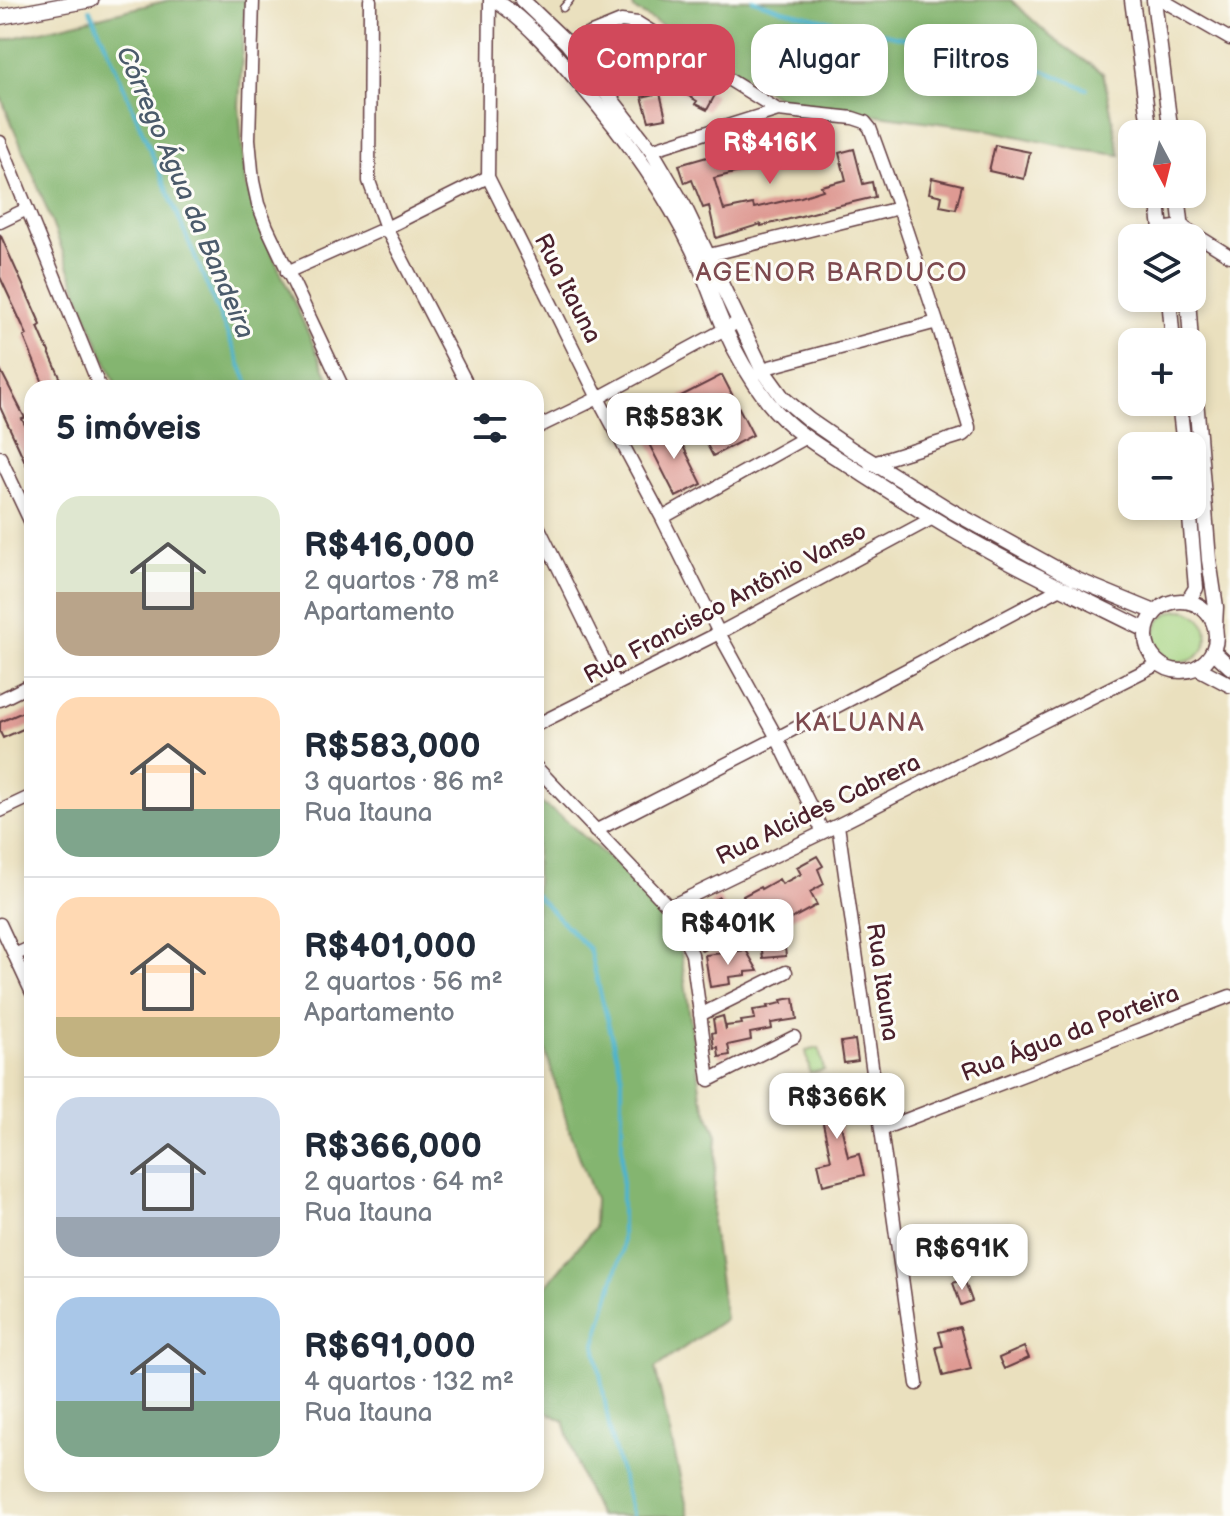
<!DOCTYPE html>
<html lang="pt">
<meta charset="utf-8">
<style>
:root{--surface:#fff;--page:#f2f2f3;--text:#1f2937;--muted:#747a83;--line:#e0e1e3;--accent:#d1495b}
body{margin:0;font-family:"Balsamiq Sans",sans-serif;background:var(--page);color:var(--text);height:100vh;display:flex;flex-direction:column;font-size:30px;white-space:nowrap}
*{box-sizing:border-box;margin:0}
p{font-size:26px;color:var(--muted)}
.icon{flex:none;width:44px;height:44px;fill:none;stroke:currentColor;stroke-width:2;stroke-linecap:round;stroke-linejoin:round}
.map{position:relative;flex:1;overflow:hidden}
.details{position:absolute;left:24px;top:380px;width:520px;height:1112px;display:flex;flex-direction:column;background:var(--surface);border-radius:24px;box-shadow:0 4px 12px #0003}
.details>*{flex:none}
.top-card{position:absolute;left:568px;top:24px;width:542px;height:72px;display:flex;gap:16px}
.needle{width:52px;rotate:173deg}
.tools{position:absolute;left:1118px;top:120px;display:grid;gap:16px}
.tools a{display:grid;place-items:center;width:88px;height:88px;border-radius:16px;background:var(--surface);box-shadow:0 4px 12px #0003;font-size:40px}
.price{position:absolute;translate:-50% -68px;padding:0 18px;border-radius:16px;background:#fff;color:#222;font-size:26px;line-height:52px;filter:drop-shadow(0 2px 4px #0008)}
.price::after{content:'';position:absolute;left:50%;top:48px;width:24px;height:18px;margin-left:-12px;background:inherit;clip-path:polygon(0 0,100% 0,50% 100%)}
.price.selected{background:var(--accent);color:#fff}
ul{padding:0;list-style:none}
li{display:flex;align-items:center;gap:24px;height:200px;padding:0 32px}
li+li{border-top:2px solid var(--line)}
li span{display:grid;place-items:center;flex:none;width:224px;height:160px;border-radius:24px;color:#555}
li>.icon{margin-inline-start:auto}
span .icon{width:96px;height:96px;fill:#fffc;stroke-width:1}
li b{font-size:34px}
h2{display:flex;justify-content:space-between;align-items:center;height:96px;padding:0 32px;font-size:34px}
.pill{padding:0 28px;border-radius:24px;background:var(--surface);box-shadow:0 4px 12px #0003;font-size:28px;line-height:72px}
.pill.selected{background:var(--accent);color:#fff}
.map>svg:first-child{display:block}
.green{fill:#a5d381;stroke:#787956;stroke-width:2}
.forest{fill:#84b56f;stroke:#676a4d;stroke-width:2}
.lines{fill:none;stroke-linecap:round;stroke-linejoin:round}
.stream{stroke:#4db4cc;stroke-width:4}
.building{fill:#de9a93}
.service-casing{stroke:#623c41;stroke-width:9}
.minor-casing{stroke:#623c41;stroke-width:15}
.tertiary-casing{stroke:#623c41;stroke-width:17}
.service{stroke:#fff;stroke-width:6}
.minor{stroke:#fff;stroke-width:12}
.tertiary{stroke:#fff;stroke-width:14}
.labels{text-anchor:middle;stroke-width:6;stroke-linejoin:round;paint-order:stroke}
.street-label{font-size:24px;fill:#4a1f2b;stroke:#fdfcf7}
.water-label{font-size:26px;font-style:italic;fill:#4b5b6b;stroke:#fdfcf7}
.neighbourhood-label{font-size:26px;letter-spacing:2px;fill:#7e4a4f;stroke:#fdfcf7}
</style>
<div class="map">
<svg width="1230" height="1516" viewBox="0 0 1230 1516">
<rect width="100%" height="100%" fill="#fdfcf7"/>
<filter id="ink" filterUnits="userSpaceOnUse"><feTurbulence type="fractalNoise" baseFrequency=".0125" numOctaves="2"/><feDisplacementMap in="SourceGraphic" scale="16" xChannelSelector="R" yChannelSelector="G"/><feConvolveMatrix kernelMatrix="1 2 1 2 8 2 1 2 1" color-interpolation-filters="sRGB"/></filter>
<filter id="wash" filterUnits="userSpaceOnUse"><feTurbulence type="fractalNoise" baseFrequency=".006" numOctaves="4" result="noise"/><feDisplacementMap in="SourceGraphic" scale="32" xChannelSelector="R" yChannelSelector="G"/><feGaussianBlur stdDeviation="1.8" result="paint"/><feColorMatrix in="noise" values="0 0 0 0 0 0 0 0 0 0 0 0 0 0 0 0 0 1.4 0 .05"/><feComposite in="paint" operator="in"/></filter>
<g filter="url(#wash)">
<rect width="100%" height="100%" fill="#eae0be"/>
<path class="green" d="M1155 636a26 26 0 1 1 52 0a26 26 0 1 1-52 0Z
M819,1048L824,1070L810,1073L806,1051Z"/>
<path class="forest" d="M169,0H245L239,106L245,182L261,229L333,388H117L89,321L36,181L0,95V41Z
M632,0H1011L1051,37L1103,73L1120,155L1081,150L984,129L787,103L723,62L634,9Z
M536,800L562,817L646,892L681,953L701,1096L717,1136L712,1226L725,1319L655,1368L689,1516H599L581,1477L564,1421L539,1408L538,1360L536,1354V1297L594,1228L595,1199L567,1123L541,1035L536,1027Z"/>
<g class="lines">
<path class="stream" d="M753,0L783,10L1045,71L1087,89
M90,10L110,54L250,388
M536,895L589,949L622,1076V1251L595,1344L611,1437L633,1516"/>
</g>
<g id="blocks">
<path class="building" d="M619,45L625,67L610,71L604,49Z
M640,51L658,62L660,59L703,83L701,87L715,95L707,110L695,104L697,101L685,94L657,79L658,83L631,67Z
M660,93L666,118L649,121L642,97Z
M786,138L787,142L803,138L804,140L812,139L815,151L810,152L811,156L796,161L795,158L714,178L724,210L753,204L754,208L801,197L823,190L821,186L846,180L839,153L854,149L863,184L872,182L875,197L823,209L824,210L782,221L761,226V224L716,238L709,206L703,208L692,180L685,183L679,165L742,147L744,154L772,145L771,141Z
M995,145L1030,152L1024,179L989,171Z
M932,178L962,185L956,209L940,206L942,196L929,193Z
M0,234L41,325L38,327L63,384L56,388H45L24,337L27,335L0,277Z
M0,369L25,418L22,419L32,439V477L0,407Z
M722,375L753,435L713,456L681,396Z
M673,426L702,484L676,497L646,438Z
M32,708V725L3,738L0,732V722Z
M817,856L823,866L818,869L824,884L810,892L817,905L782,924L786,956L763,958L761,943L769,942L758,920L757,921L743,896L760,887L761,889L779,879L782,884L801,874L797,867Z
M719,897L732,920L730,921L736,932L702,951L688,925L714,910L710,902Z
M746,950L758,971L746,972V975L729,977L730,984L710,987L705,955Z
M794,998L797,1019L771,1023L772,1029L750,1033L751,1040L728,1045L730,1055L719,1057L718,1047L714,1048L712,1033L715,1032L713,1019L723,1016L726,1030V1026L742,1024L741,1021L755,1019L753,1010L768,1008L767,1006L782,1003L781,1000Z
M855,1040L858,1061L844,1063L841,1042Z
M841,1082L846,1101L836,1103L848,1157L859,1154L864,1175L823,1185L818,1163L831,1160L821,1114L827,1113L820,1087Z
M964,1279L972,1301L961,1305L953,1283Z
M960,1327L971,1369L943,1376L936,1347L943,1346L939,1332Z
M1024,1347L1029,1358L1004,1369L999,1358Z"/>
</g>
</g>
<g filter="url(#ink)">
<use href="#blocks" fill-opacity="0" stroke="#623c41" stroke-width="2"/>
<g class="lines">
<g class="service-casing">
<path id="service" d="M563,8L570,0"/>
</g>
<g class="minor-casing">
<path id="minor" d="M253,0L249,139L253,181L258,204L267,227L343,388
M370,0L369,181L386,228L469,388
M490,0L488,177L598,398L662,518L719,633L777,738L823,832
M1162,0L1230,39
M567,43L621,21L638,23L778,110
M0,142L100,388
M651,150L778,110L853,118L865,122L870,128L899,208L937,322L969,427V430L963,435L870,464
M0,222L27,209
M1161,229L1182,226L1230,256
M709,255L899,208
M287,272L386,228L488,177
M762,369L937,322
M536,428L598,398L738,322
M0,457L32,525
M662,518L806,437
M536,522L616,685
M0,700L32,684
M536,725L719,633L933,518
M536,767L669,907L692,954L709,1080L794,1037
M0,811L32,796
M838,825L917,1384
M595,831L777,738L1061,588
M669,907L838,825L1158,664
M0,924L32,993
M14,955L32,947
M700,1015L786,972
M882,1129L1230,996"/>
</g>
<g class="tertiary-casing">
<path id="tertiary" d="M495,0C529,23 555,54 581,85C625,136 664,189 693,250C705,276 713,303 725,329C736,355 751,379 768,402C793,434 830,453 864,475C886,489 908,503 931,517C999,559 1074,594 1146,630
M522,0L567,43L651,150L684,206L762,369L783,398L809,420L851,449L950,510L1075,579L1155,612
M1132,0L1150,134
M1154,0L1171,134
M0,17L91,0
M1157,194L1162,238
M1178,194L1183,238
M1169,298L1173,342
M1188,298L1191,342
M1192,349L1209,560L1216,607L1215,626
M1179,402L1184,446
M1146 636a35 35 0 1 1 70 0a35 35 0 1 1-70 0Z
M1188,601L1196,588L1189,506
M1213,651L1230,667
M1198,668L1230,685"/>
</g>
<use href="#service" class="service"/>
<use href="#minor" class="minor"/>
<use href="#tertiary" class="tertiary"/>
</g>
</g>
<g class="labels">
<g class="street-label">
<text transform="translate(568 288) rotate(63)" y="8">Rua Itauna</text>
<text transform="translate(725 603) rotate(-28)" y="8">Rua Francisco Antônio Vanso</text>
<text transform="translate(818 809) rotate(-26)" y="8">Rua Alcides Cabrera</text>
<text transform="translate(883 982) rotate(82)" y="8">Rua Itauna</text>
<text transform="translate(1070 1033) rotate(-21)" y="8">Rua Água da Porteira</text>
</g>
<g class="water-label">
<text transform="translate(186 192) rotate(67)" y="9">Córrego Água da Bandeira</text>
</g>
<g class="neighbourhood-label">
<text x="832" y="281">AGENOR BARDUCO</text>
<text x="860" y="731">KALUANA</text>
</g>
</g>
</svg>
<div class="tools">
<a><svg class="needle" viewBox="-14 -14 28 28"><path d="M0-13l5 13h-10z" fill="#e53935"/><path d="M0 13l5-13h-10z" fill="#747a83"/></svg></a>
<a><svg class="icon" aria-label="layers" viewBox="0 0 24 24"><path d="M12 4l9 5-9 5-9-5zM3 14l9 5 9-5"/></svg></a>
<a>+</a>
<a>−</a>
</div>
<b class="price selected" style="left:770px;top:186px">R$416K</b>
<b class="price" style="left:674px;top:461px">R$583K</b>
<b class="price" style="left:728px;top:967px">R$401K</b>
<b class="price" style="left:837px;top:1141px">R$366K</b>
<b class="price" style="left:962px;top:1292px">R$691K</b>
<div class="top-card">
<a class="pill selected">Comprar</a>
<a class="pill">Alugar</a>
<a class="pill">Filtros</a>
</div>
<section class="details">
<h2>5 imóveis<svg class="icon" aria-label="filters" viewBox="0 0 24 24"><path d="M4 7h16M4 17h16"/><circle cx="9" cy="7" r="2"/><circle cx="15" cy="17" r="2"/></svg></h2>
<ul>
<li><span style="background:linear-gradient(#dfe7d0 60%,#b9a48a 0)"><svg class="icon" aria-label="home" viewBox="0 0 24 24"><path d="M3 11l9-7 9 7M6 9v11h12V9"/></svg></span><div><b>R$416,000</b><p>2 quartos · 78 m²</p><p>Apartamento</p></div></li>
<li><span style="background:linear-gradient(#ffd9b3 70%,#7fa58c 0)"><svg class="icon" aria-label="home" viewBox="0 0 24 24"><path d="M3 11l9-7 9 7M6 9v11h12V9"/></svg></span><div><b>R$583,000</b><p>3 quartos · 86 m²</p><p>Rua Itauna</p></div></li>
<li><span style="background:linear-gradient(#ffd9b3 75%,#c2b280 0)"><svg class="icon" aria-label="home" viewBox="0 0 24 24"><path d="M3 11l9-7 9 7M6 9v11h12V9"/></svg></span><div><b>R$401,000</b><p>2 quartos · 56 m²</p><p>Apartamento</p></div></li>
<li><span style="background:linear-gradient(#c9d6e8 75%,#9aa5b1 0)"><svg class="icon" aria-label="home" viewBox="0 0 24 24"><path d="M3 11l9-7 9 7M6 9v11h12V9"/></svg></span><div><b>R$366,000</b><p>2 quartos · 64 m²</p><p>Rua Itauna</p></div></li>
<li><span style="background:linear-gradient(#a9c7e8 65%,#7fa58c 0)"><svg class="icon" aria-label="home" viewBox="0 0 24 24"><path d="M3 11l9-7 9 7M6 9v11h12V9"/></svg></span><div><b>R$691,000</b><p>4 quartos · 132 m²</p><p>Rua Itauna</p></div></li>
</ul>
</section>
</div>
